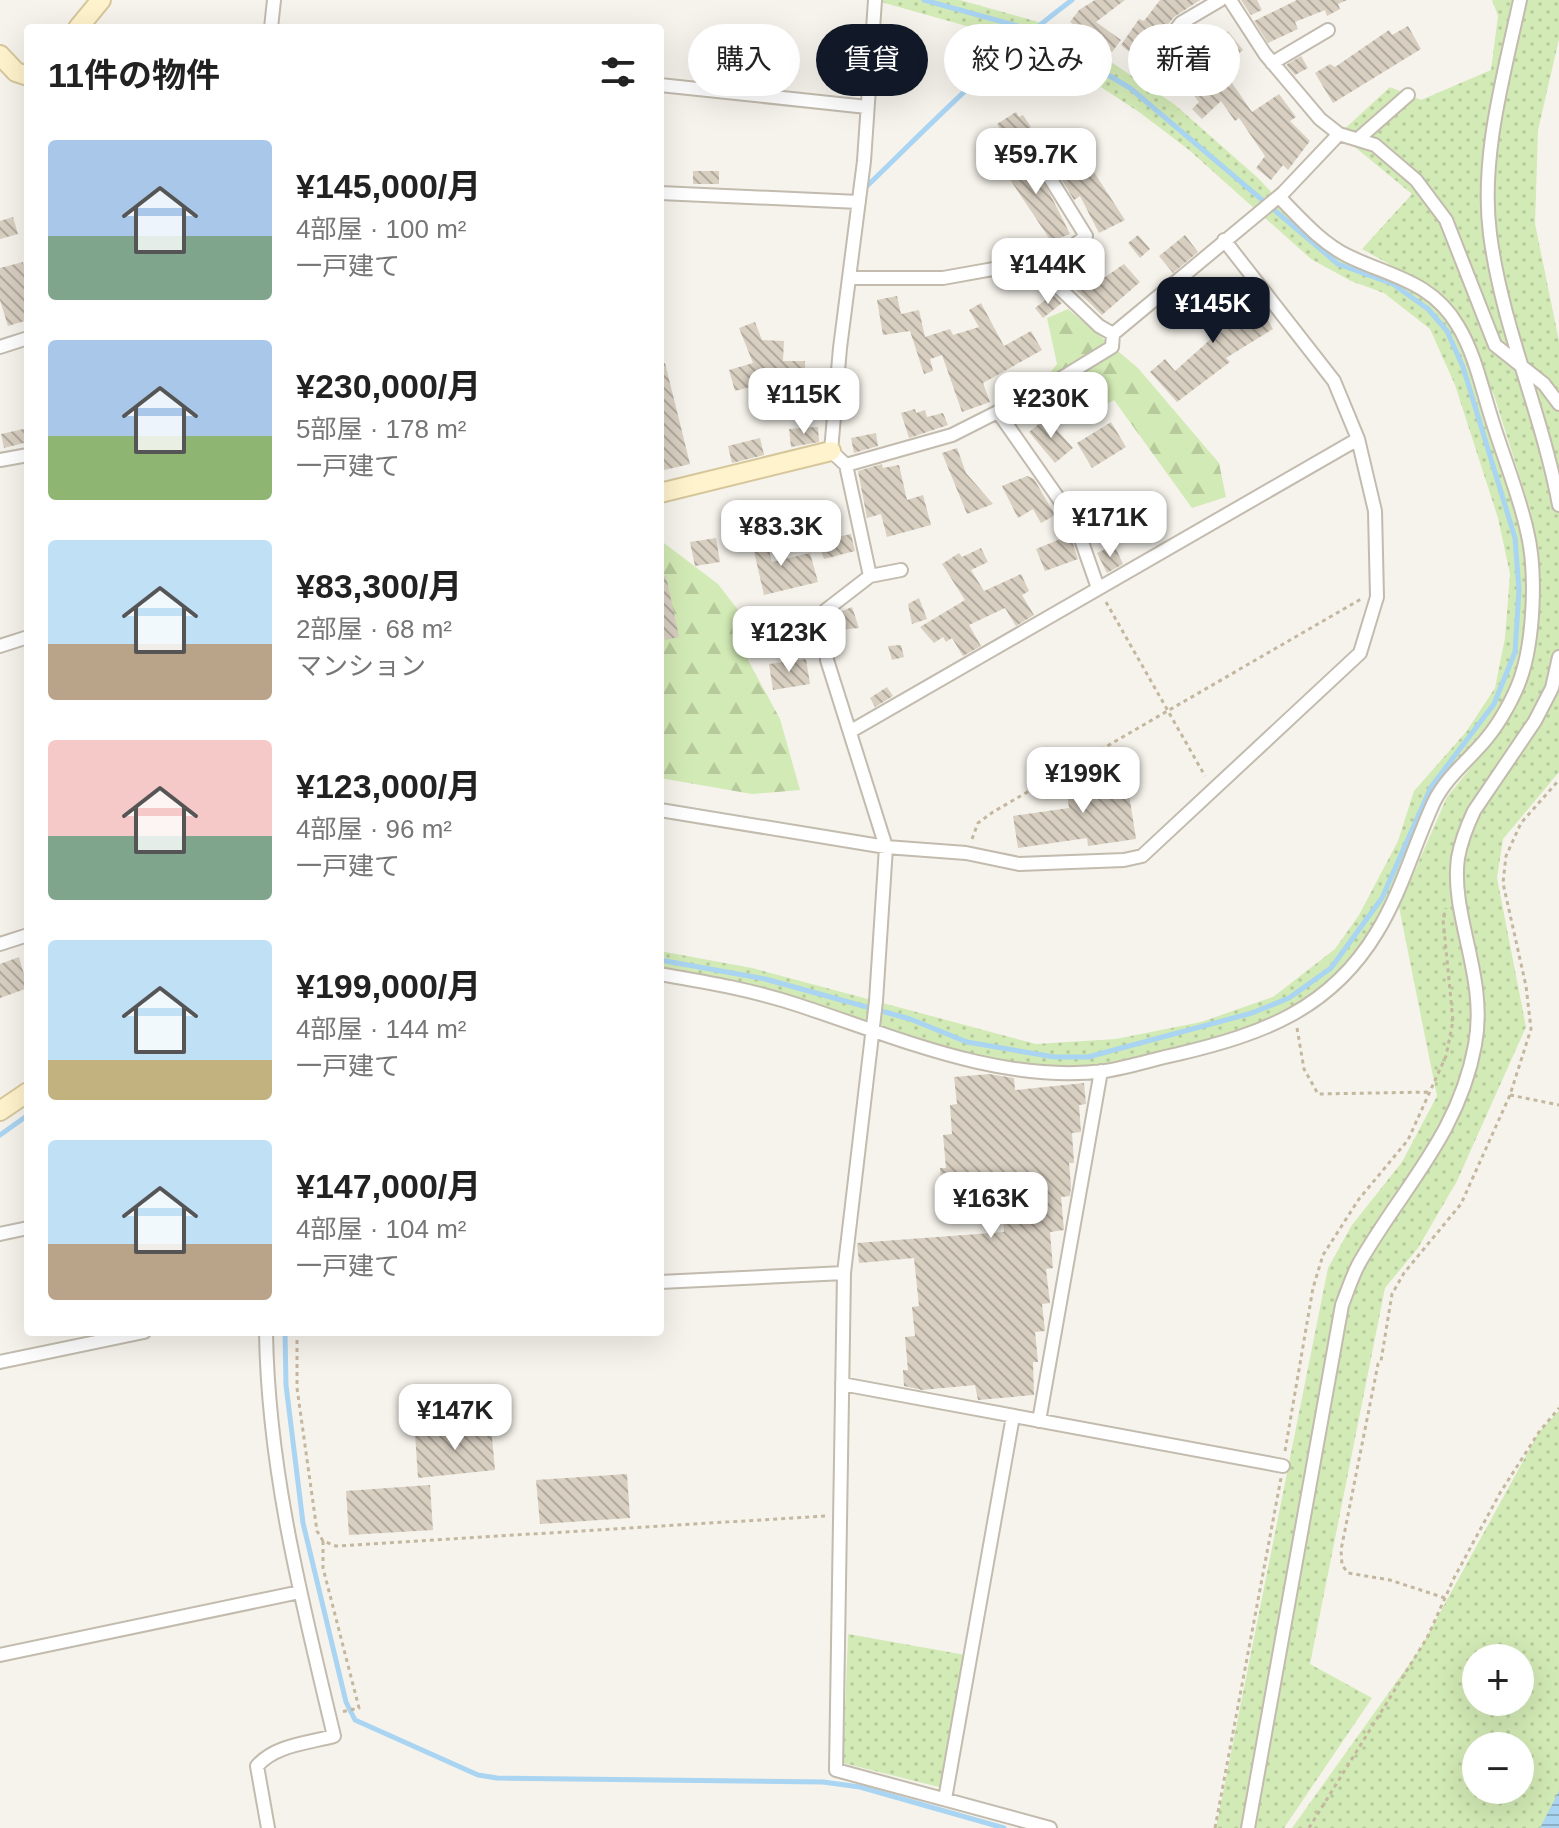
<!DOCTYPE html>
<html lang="ja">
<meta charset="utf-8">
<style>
:root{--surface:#fff;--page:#f2f2f2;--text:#222;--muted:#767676;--accent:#111827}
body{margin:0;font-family:Helvetica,"Noto Sans JP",sans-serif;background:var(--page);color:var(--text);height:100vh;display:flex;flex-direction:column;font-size:30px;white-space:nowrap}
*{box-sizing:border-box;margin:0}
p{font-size:26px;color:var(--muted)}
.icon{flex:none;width:44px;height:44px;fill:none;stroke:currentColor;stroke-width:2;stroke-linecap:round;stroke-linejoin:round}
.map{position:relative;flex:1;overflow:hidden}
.panel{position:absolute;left:24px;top:24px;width:640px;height:1312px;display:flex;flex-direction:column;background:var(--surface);border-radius:8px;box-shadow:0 8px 32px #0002}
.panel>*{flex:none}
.hud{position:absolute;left:688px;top:24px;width:750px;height:72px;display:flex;gap:16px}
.tools{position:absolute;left:1462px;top:1644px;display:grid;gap:16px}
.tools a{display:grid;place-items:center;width:72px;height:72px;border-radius:50%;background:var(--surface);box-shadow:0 8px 32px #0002;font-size:40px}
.price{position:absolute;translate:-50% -68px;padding:0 18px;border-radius:16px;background:#fff;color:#222;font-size:26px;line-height:52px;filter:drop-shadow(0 2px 4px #0008)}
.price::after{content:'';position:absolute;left:50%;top:48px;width:24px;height:18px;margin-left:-12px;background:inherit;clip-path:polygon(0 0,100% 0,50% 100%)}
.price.selected{background:var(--accent);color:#fff}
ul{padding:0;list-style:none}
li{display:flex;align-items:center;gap:24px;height:200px;padding:0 24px}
li span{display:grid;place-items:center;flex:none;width:224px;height:160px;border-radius:8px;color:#555}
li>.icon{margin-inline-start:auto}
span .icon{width:96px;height:96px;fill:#fffc;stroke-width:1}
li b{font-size:34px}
h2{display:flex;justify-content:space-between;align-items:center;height:96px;padding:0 24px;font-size:34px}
.tag{padding:0 28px;border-radius:36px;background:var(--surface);box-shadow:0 8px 32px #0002;font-size:28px;line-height:72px}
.tag.selected{background:var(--accent);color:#fff}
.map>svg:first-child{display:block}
.grass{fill:url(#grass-dots);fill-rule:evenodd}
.forest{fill:url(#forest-firs)}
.water{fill:url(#water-rules)}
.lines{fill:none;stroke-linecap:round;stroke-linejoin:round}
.stream{stroke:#a9d4f2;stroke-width:5}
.building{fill:url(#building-back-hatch)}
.street-casing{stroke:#c2bbae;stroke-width:16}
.secondary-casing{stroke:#d6c79b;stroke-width:22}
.path{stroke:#c4b79f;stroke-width:3;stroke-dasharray:4 4;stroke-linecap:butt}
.street{stroke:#fff;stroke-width:12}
.secondary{stroke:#fff3cd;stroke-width:18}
</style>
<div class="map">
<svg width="1559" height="1828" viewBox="0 0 1559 1828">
<defs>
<pattern id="grass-dots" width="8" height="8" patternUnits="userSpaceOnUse" patternTransform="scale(2)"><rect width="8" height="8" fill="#d2eab5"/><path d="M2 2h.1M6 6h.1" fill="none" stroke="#b6ca9c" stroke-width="1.8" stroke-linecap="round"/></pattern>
<pattern id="forest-firs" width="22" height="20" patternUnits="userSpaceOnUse" patternTransform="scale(2)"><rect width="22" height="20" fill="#d2eab5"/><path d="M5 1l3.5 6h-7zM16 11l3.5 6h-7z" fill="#b6ca9c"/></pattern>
<pattern id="water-rules" width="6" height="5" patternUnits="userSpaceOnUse" patternTransform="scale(2)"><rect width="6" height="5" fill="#a9d4f2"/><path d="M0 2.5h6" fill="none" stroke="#8caec5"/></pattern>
<pattern id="building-back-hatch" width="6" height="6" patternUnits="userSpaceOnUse" patternTransform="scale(2)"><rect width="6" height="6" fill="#d8cfc1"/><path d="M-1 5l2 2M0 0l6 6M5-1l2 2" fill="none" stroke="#b1aa9e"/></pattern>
</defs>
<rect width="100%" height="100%" fill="#f6f3ec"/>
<path class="grass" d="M874,0H960L1060,28L1174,104L1258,178L1314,237L1403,278L1453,317L1441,293L1362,249L1412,194L1339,134L1390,87L1421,100L1491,70L1498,16L1492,0H1559V39L1538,130L1535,224L1559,341V772L1503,839L1497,878L1526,1027L1457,1181L1418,1248L1385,1288L1310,1664L1372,1698L1284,1828H1216L1328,1268L1352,1225L1402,1162L1437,1096L1399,907L1447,797L1507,723L1536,647L1531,513L1494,395L1463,337L1512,490L1528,564L1522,673L1501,717L1432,807L1409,866L1371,933L1298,1014L1254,1034L1101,1071H1021L792,1003L660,974V951L752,968L1036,1044L1116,1039L1201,1022L1273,997L1335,949L1359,915L1398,841L1414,791L1466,732L1495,688L1505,638L1510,574L1498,518L1455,385L1430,329L1384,293L1351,281L1311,259L1189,150L1139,112L1038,46Z
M1559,1411V1828H1292L1420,1649L1539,1432ZM1476,1658H1520V1702H1476ZM1476,1746H1520V1790H1476Z
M848,1634L971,1656L947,1789L843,1763Z"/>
<path class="forest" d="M1068,309L1138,368L1219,463L1226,497L1192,508L1114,400L1074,423L1034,394L1057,364L1047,318Z
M660,540L718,584L738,610L748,660L780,719L800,790L752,794L660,778Z"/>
<path class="water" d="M1559,1791V1828H1540Z"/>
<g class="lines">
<path class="stream" d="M865,188C932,123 997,56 1072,0
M660,960L765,979L910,1019L967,1042L1054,1057H1088L1252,1013L1289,998L1331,968L1382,898L1431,787L1494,704L1515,652L1519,590L1515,538L1463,367L1447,331L1428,309L1393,284L1338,264L1130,88L1032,30L924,0
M0,1135L28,1115
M285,1332L286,1385L303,1523L346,1702L355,1720L478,1775L497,1778L823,1782L860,1787L1004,1828"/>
</g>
<path class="building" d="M1095,0H1125L1096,22L1121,40L1112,52L1070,22L1079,10Z
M1160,0H1200L1174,17L1139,60L1121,45L1139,19L1144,21Z
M1241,0H1257L1262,10L1251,15Z
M1297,0H1347L1338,4L1340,9L1327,16L1325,10L1295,22L1298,29L1268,43L1254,21Z
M1194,26L1207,43L1228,31L1243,50L1221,67L1252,112L1279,94L1296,117L1290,121L1310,141L1288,170L1283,165L1271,180L1256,168L1265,156L1239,118L1235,121L1221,101L1202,119L1192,109L1199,102L1180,78L1189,70L1188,65L1172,48Z
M1408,26L1421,49L1333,103L1315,73L1330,64L1335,67L1389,30L1392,35Z
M1301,56L1308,68L1295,75L1286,65Z
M1016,112L1019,117L1023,115L1031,127L1009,142L997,124Z
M1025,151L1041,176L1070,234L1051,241L1003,169Z
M1088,163L1125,220L1099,233L1080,196L1074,200L1062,180Z
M693,171H719V184H693Z
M13,217L18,234L0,239V221Z
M1138,235L1150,249L1140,258L1128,243Z
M1185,235L1198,252L1173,273L1159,256Z
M23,262L27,279L24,280L28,320L8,326L0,300V268Z
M1124,264L1140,282L1102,315L1060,274L1071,266L1089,288Z
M1206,281L1236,317L1258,304L1273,329L1226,358L1230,362L1177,402L1150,372L1165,359L1175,371L1222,329L1192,293Z
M1053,294L1062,303L1043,318L1035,308Z
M897,296L901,314L919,310L925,337L950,329L953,335L979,327L969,310L981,303L1004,346L1031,331L1042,350L983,383L990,402L962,412L942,355L930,359L933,371L924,374L910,331L883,335L877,300Z
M755,322L762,340L784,341L783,361H805V378H780L779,418H765V383L735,391L729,370L753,363L739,328Z
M660,363H665L690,464L660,471Z
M915,409L916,413L925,410L927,417L943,413L948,425L909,438L901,413Z
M1046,418L1073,448L1055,463L1029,432Z
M1111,422L1126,447L1092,468L1077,443Z
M818,427L819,442L791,447L789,429Z
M28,428V442L4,448L1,434Z
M876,433L878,446L854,453L851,438Z
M760,438L764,455L732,463L728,446Z
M957,448L966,473L993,504L967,514L942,453Z
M882,464L883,468L899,465L907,500L923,495L931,525L887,537L881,514L867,518L858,471Z
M1027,476L1034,479L1055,515L1041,523L1033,509L1018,518L1002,486Z
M821,506L833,538L851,534L855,551L824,559L807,511Z
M764,530L772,562L810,553L818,582L764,595L750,534Z
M1070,535L1078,559L1045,571L1036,549Z
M716,538L720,562L695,566L690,542Z
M1114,545L1123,564L1107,573L1097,553Z
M981,548L988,562L971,570L984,591L1021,574L1029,591L1022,595L1034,615L1016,626L1005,608L969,625L981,646L963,656L952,638L946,642L943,637L934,643L920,627L965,600L942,564L959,553L962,557Z
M666,576L679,637L665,640L660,615V577Z
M919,598L927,619L912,624L908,604Z
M852,607L859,628L839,630L835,614Z
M800,614L802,635L767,639L765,619Z
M901,645L904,657L892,660L888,646Z
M806,659L810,684L773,690L769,664Z
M887,687L893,696L875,707L870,698Z
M1119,770L1122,789L1128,788L1136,839L1088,846L1087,838L1018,848L1013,816L1069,808L1065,778Z
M19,957L28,988L0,998V964Z
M989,1074L1014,1078L1015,1090L1084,1083L1086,1104L1079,1105L1081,1132L1072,1133L1074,1163H1069L1071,1186L1070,1196L1061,1197L1064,1230L1050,1232L1053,1268L1046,1269L1050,1303L1042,1304L1045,1331L1035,1332L1038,1362H1033L1034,1395L978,1400L975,1385L922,1390L904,1386L903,1370H908L905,1337L915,1336L912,1307L919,1306L914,1258L859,1263L857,1243L1004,1232L1003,1215L1015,1214L1012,1183L942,1190L940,1168H946L943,1135L952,1134L950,1105L957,1104L954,1077Z
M491,1426L495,1470L418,1478L415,1434Z
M627,1474L630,1518L540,1524L536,1480Z
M430,1485L433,1530L349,1535L346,1491Z"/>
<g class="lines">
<g class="street-casing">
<path id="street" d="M875,0L864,161L840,348L831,451L846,465L952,435L1045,388L1112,347L1113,334L1283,193L1339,134
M1230,0L1265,54L1320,119L1339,134L1375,145L1416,180L1446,220L1495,345L1544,384L1559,404
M1520,0C1504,75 1480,157 1490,234C1502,327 1542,413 1559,505
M271,28L274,0
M1167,41L1181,23L1220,0
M1272,63L1328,30
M660,85L867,107
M1358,139L1408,95
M660,193L859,202
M1040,271L1086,236L1050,178
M849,278H943L1032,262L1099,326L1113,334
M0,347L28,338
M998,412L1075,522L1098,588
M0,460L28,455
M846,465L870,576
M901,570L870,576L826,610L827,660L886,847L876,1001L844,1273L836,1770L1050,1828
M0,646L28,637
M851,731L1358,439
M660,810L886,847L966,853L1019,864L1124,860L1142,856L1360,653L1377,597L1375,511L1358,439L1334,381L1224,240
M0,944L28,935
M660,974C706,982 753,990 798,1005C896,1037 1001,1084 1105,1071C1130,1067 1154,1059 1178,1054C1262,1034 1330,1010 1377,932C1402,891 1414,845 1434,802C1446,777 1470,759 1487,738C1500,722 1513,699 1520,680C1534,641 1537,571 1527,531C1519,494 1503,456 1492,420C1482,389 1475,354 1458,326C1432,281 1389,276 1348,256C1320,242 1300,218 1279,197
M0,1234L28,1228
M660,1282L844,1273
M266,1332C268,1470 302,1602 334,1736C308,1743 275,1745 257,1766L268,1828
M0,1362L144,1332
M842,1384L1283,1466
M1039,1421L1101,1071
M0,1655L300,1592
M945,1799L1013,1416
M1248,1828L1342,1305C1348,1290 1353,1273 1361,1260C1404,1186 1459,1133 1475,1045C1488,977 1450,916 1458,858C1461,841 1467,826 1474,811L1535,721L1552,688L1559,657"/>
</g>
<g class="secondary-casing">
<path id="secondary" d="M78,28L101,0
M0,55L16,72L28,76
M660,493L831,451
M0,1111L28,1092"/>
</g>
<path class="path" d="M1106,602L1205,776
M972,839L978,823L993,812L1361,599
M1297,1028L1304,1069L1318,1094L1431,1092
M1510,1095L1559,1105
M297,1332V1388L317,1531L323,1541L336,1546L825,1516
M1285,1451L1313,1288L1323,1255L1359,1199L1408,1140L1446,1056L1453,1021L1443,919L1446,908
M323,1541V1568L359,1708L341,1712
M1445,1598L1390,1580L1348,1573L1342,1565L1341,1550L1378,1364L1381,1361L1392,1294L1404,1273L1461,1204L1510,1095L1531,1029L1526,986L1503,883L1506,856L1521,823L1559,780
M1215,1828L1281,1478
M1309,1828L1427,1638L1454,1578L1500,1493L1539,1432L1559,1408"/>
<use href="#street" class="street"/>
<use href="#secondary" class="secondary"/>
</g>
</svg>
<div class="tools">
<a>+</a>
<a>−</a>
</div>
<b class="price" style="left:1036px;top:196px">¥59.7K</b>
<b class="price" style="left:1048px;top:306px">¥144K</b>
<b class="price selected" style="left:1213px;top:345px">¥145K</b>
<b class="price" style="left:804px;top:436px">¥115K</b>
<b class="price" style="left:1051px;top:440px">¥230K</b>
<b class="price" style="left:1110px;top:559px">¥171K</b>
<b class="price" style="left:781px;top:568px">¥83.3K</b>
<b class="price" style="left:789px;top:674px">¥123K</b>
<b class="price" style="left:1083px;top:815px">¥199K</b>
<b class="price" style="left:991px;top:1240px">¥163K</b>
<b class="price" style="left:455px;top:1452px">¥147K</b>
<div class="hud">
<a class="tag">購入</a>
<a class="tag selected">賃貸</a>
<a class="tag">絞り込み</a>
<a class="tag">新着</a>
</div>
<section class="panel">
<h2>11件の物件<svg class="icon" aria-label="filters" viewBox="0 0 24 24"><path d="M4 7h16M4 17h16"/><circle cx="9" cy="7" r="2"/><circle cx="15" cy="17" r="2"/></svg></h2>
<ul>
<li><span style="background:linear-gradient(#a9c7e8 60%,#7fa58c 0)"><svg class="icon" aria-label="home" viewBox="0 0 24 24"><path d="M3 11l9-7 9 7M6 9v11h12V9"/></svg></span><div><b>¥145,000/月</b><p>4部屋 · 100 m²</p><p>一戸建て</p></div></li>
<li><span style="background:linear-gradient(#a9c7e8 60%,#8fb573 0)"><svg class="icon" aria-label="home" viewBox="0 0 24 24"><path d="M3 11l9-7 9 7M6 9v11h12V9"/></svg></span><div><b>¥230,000/月</b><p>5部屋 · 178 m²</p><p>一戸建て</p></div></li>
<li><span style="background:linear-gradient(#bfe0f5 65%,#b9a48a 0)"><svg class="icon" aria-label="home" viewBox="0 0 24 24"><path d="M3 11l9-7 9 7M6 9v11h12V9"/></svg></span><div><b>¥83,300/月</b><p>2部屋 · 68 m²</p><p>マンション</p></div></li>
<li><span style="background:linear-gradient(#f6c9c9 60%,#7fa58c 0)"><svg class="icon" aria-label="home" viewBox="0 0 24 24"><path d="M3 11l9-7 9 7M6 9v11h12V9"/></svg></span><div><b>¥123,000/月</b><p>4部屋 · 96 m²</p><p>一戸建て</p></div></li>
<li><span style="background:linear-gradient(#bfe0f5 75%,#c2b280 0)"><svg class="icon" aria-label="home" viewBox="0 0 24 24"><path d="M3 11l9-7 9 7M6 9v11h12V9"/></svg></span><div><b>¥199,000/月</b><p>4部屋 · 144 m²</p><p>一戸建て</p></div></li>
<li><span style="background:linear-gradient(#bfe0f5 65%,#b9a48a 0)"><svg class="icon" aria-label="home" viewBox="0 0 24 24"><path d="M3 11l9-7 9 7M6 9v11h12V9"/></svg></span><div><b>¥147,000/月</b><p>4部屋 · 104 m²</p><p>一戸建て</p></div></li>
</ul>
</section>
</div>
